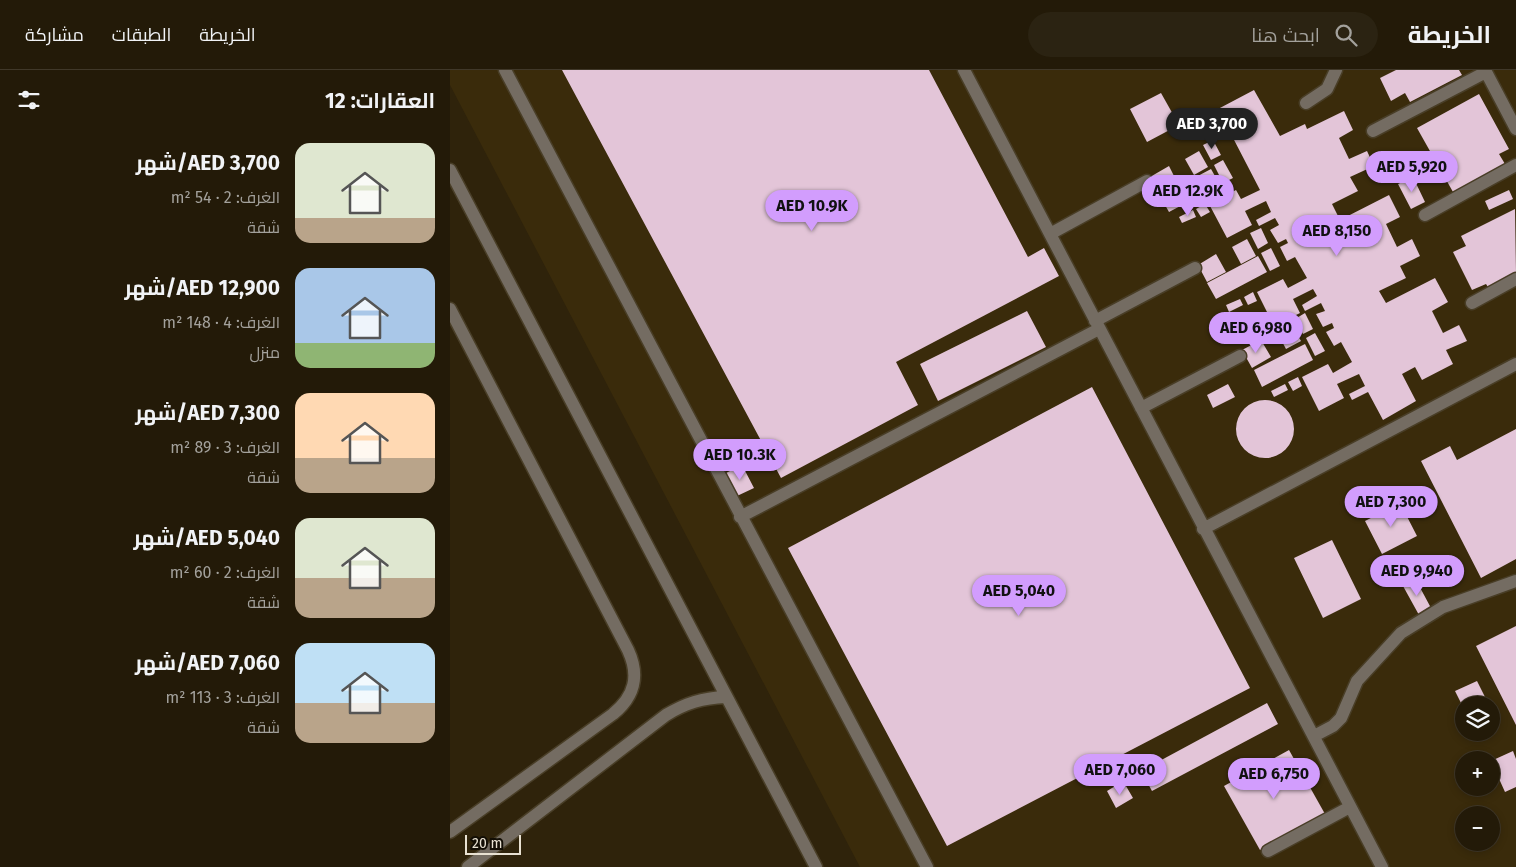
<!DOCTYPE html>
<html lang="ar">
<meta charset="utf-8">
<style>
:root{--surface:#231a08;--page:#2b2312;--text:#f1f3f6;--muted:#a3a19c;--line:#403829;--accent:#d29dfd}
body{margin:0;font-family:"Fira Sans",Cairo,sans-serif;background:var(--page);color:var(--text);direction:rtl;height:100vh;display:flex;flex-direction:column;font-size:19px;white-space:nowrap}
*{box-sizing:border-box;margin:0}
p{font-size:16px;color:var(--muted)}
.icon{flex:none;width:28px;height:28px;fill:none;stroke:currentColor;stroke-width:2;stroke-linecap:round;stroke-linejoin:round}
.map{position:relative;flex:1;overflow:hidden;direction:ltr}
.panel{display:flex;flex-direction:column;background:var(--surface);width:450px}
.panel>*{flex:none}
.fabs{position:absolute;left:1005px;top:626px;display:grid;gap:10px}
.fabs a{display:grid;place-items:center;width:45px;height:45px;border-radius:50%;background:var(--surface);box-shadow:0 2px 8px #0003,0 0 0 1px var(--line);font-size:25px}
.scale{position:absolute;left:15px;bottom:12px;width:56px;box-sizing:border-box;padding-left:5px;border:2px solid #e8e1d2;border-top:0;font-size:14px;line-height:18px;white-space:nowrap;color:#e8e1d2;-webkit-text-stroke:4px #130e05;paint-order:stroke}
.price{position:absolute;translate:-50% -42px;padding:0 11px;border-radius:18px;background:var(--accent);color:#111;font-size:16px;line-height:32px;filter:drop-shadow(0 1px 2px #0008)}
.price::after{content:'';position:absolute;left:50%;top:30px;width:15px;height:11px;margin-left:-8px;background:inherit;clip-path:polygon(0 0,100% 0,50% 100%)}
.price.active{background:#222;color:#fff}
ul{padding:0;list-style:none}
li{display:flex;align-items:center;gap:15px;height:125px;padding:0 15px}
li span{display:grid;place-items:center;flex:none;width:140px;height:100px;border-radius:15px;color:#555}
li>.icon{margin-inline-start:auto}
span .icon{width:60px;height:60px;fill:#fffc;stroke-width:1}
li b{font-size:21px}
h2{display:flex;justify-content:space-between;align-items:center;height:60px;padding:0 15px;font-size:21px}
header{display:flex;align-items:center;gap:30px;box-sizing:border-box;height:70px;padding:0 25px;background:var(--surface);border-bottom:1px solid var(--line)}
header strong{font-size:24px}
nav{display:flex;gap:28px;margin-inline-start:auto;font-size:18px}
.search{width:350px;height:45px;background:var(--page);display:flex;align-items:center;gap:12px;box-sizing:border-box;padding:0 18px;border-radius:28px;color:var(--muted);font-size:19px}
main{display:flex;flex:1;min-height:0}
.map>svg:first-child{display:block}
.built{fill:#3a2b0b;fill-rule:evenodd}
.building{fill:#e3c5d8}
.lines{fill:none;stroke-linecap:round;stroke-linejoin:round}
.minor-casing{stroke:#493e27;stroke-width:15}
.minor{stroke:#746c62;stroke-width:12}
</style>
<header>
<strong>الخريطة</strong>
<div class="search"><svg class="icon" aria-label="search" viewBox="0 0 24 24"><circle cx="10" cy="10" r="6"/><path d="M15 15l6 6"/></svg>ابحث هنا</div>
<nav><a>الخريطة</a><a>الطبقات</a><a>مشاركة</a></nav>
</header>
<main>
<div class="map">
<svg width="1066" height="797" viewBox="0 0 1066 797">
<rect width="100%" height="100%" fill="#2f230b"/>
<path class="built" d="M0,0H1066V797H410L0,15ZM1014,635H1041V662H1014ZM1014,690H1041V718H1014ZM1014,745H1041V772H1014Z"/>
<path class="building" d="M112,0H479L578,187L594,178L609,206L446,292L468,335L331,408Z
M946,0H1009L1012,5L960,32L955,23L941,31L930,8Z
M804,20L830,66L855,54L857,59L894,41L903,60L889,68L899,89L917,81L924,96L900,107L908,121L882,134L890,150L939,125L950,147L936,154L947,177L962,169L970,186L950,196L956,208L929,221L936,233L985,208L998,232L982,241L993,263L1009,255L1017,271L996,280L1003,294L972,310L965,297L952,304L966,331L933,350L918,322L902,330L899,324L915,316L909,304L887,314L894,328L869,341L852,307L878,294L883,303L902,292L891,272L884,276L876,262L884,258L882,253L873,257L866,244L875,241L871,233L855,241L852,235L867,226L863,219L843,229L850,243L824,256L807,222L833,209L838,218L857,208L845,187L837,191L830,177L838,173L836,169L828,173L820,160L829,155L825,148L809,156L806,150L821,142L816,131L795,141L802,155L777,168L759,134L786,120L791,129L810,120L768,39Z
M711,23L729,55L697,72L680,39Z
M1029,24L1059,79L1049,84L1055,94L1003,122L967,58Z
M763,70L771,85L761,90L753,75Z
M749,81L758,97L744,105L735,89Z
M773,90L783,108L773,113L764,95Z
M719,96L728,114L710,124L700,107Z
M761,99L770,115L719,142L710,126Z
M963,107L975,132L961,139L948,114Z
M1059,120L1063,129L1039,140L1035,131Z
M755,134L760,142L751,147L746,139Z
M1065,139L1066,202L1038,217L1036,214L1022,220L1003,182L1016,176L1011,166Z
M743,140L746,147L732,153L729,147Z
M811,158L818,173L808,179L800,163Z
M797,169L806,186L791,194L782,177Z
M821,178L830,196L820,201L811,183Z
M766,184L776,202L757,212L748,195Z
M808,186L817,202L766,229L757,213Z
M803,222L807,231L798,235L794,227Z
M790,229L793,235L779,242L776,235Z
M577,241L596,277L488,331L470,294Z
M855,243L863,259L853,264L845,249Z
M841,254L851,271L836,279L827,262Z
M865,263L875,281L865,286L856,268Z
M811,270L821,287L802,298L792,280Z
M855,274L863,290L812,317L804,300Z
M848,307L852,316L843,321L838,312Z
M778,314L785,327L763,338L757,325Z
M835,314L838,320L824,327L821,321Z
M642,317L800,618L497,776L338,478Z
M786 359a29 29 0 1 1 58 0a29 29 0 1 1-58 0Z
M1066,359V489L1031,508L971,391L1000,376L1007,390Z
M292,395L304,418L287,426L276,403Z
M950,433L967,466L932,484L915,451Z
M882,470L911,529L873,548L844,488Z
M966,510L981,538L969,545L953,516Z
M1066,556V655L1026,576Z
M1027,611L1039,635H1014V639L1005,621Z
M817,633L828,654L702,721L691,701Z
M839,680L875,744L810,780L774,716Z
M1063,681L1066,689V717L1055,722L1041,691Z
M667,715L670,719L676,716L683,728L666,738L657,721Z"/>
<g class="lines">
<g class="minor-casing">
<path id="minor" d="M55,0L477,797
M514,0L932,797
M1035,0L1066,59
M856,33L877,19L886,0
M923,61L1036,2
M0,100L366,797
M975,145L1066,95
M600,164L697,111
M1022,233L1066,209
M0,239L178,580C190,606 185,626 163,644L0,762
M645,251L745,198
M691,338L790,286
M290,447L649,259
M753,459L1066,294
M864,666L883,656L891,648L907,611L951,563L993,537L1066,511
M818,781L900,737
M18,797L216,645C236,633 252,628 276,627"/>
</g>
<use href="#minor" class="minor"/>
</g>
</svg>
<div class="fabs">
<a><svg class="icon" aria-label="layers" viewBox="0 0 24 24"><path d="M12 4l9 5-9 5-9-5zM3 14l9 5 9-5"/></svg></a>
<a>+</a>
<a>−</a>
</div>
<div class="scale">20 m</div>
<b class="price active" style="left:762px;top:80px">AED 3,700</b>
<b class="price" style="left:962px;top:123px">AED 5,920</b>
<b class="price" style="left:738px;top:147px">AED 12.9K</b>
<b class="price" style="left:362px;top:162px">AED 10.9K</b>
<b class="price" style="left:887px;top:187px">AED 8,150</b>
<b class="price" style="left:806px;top:284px">AED 6,980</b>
<b class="price" style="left:290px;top:411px">AED 10.3K</b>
<b class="price" style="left:941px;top:458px">AED 7,300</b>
<b class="price" style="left:967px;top:527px">AED 9,940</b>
<b class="price" style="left:569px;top:547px">AED 5,040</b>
<b class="price" style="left:670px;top:726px">AED 7,060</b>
<b class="price" style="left:824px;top:730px">AED 6,750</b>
</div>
<section class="panel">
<h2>العقارات: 12<svg class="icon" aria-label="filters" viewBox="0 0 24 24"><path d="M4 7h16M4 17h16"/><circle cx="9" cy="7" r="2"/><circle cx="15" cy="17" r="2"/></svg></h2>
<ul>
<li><span style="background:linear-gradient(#dfe7d0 75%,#b9a48a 0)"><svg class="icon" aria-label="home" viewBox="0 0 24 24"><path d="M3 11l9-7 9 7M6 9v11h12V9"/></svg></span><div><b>AED 3,700/شهر</b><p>الغرف: 2 · 54 m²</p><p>شقة</p></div></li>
<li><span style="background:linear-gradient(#a9c7e8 75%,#8fb573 0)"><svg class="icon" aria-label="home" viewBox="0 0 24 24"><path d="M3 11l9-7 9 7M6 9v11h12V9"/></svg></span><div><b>AED 12,900/شهر</b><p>الغرف: 4 · 148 m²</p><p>منزل</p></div></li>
<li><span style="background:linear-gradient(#ffd9b3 65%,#b9a48a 0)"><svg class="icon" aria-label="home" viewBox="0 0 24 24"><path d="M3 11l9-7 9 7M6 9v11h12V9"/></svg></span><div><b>AED 7,300/شهر</b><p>الغرف: 3 · 89 m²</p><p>شقة</p></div></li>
<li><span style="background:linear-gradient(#dfe7d0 60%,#b9a48a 0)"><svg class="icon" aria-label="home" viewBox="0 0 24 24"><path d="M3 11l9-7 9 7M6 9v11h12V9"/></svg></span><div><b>AED 5,040/شهر</b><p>الغرف: 2 · 60 m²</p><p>شقة</p></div></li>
<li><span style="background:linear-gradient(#bfe0f5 60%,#b9a48a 0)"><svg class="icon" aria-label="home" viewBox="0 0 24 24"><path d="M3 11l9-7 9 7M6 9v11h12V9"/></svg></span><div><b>AED 7,060/شهر</b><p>الغرف: 3 · 113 m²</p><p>شقة</p></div></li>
</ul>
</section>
</main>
